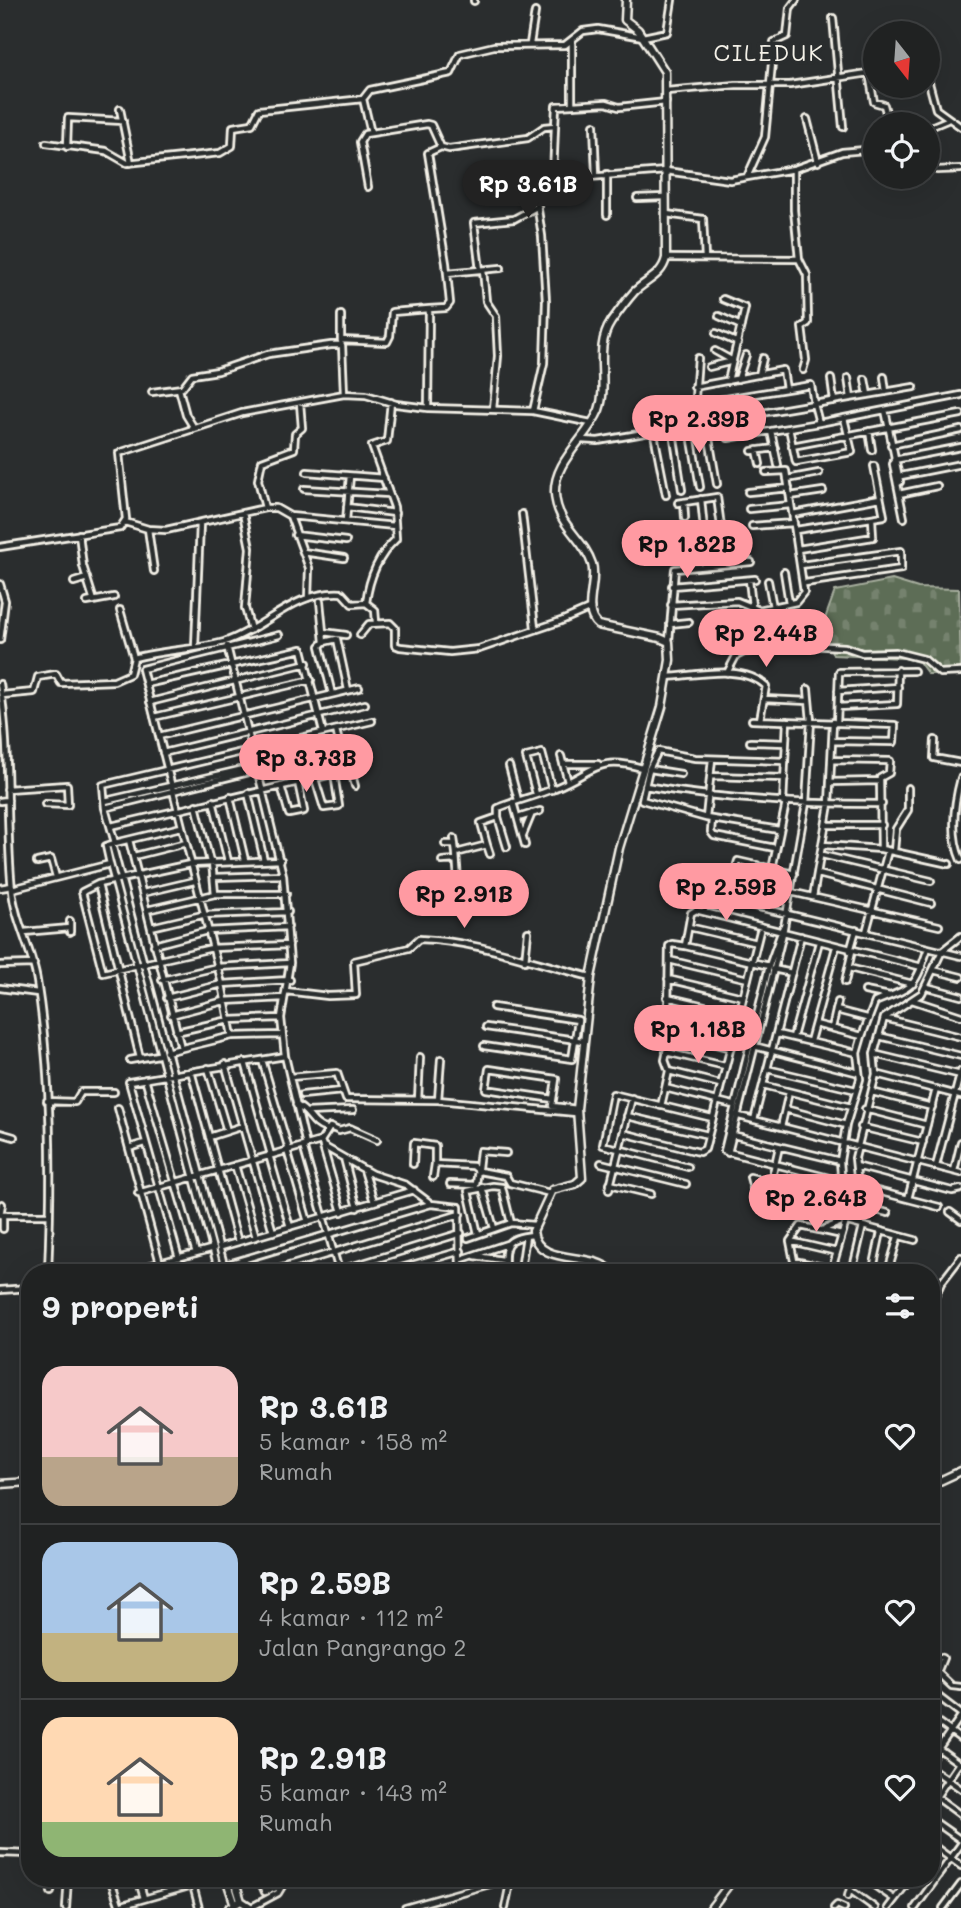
<!DOCTYPE html>
<html lang="id">
<meta charset="utf-8">
<style>
:root{--surface:#202222;--page:#282a2a;--text:#f1f3f6;--muted:#a2a4a5;--line:#3d3f40;--accent:#ff9aa2}
body{margin:0;font-family:Mali,sans-serif;background:var(--page);color:var(--text);height:100vh;display:flex;flex-direction:column;font-size:26px;white-space:nowrap}
*{box-sizing:border-box;margin:0}
p{font-size:23px;color:var(--muted)}
.icon{flex:none;width:38px;height:38px;fill:none;stroke:currentColor;stroke-width:2;stroke-linecap:round;stroke-linejoin:round}
.map{position:relative;flex:1;overflow:hidden}
.sheet{position:absolute;left:21px;top:1264px;width:919px;height:623px;display:flex;flex-direction:column;background:var(--surface);border-radius:28px;box-shadow:0 7px 28px #0002,0 0 0 2px var(--line)}
.sheet>*{flex:none}
.needle{width:46px;rotate:163deg}
.tools{position:absolute;left:863px;top:21px;display:grid;gap:14px}
.tools a{display:grid;place-items:center;width:77px;height:77px;border-radius:50%;background:var(--surface);box-shadow:0 7px 28px #0002,0 0 0 2px var(--line);font-size:35px}
.price{position:absolute;translate:-50% -60px;padding:0 16px;border-radius:24px;background:var(--accent);color:#111;font-size:23px;line-height:46px;filter:drop-shadow(0 2px 4px #0008)}
.price::after{content:'';position:absolute;left:50%;top:42px;width:21px;height:16px;margin-left:-10px;background:inherit;clip-path:polygon(0 0,100% 0,50% 100%)}
.price.selected{background:#222;color:#fff}
ul{padding:0;list-style:none}
li{display:flex;align-items:center;gap:21px;height:175px;padding:0 21px}
li+li{border-top:2px solid var(--line)}
li span{display:grid;place-items:center;flex:none;width:196px;height:140px;border-radius:21px;color:#555}
li>.icon{margin-inline-start:auto}
span .icon{width:84px;height:84px;fill:#fffc;stroke-width:1}
li b{font-size:30px}
h2{display:flex;justify-content:space-between;align-items:center;height:84px;padding:0 21px;font-size:30px}
.map>svg:first-child{display:block}
.cemetery{fill:url(#cemetery-stones);stroke:#a8af9f;stroke-width:2}
.lines{fill:none;stroke-linecap:round;stroke-linejoin:round}
.street-casing{stroke:#f4f1e8;stroke-width:10}
.secondary-casing{stroke:#f4f1e8;stroke-width:11}
.street{stroke:#2a2d2e;stroke-width:4.5}
.secondary{stroke:#2a2d2e;stroke-width:6}
.labels{text-anchor:middle;stroke-width:7;stroke-linejoin:round;paint-order:stroke}
.quarter-label{font-size:23px;letter-spacing:2px;fill:#f4f1e8;stroke:#2a2d2e}
</style>
<div class="map">
<svg width="961" height="1908" viewBox="0 0 961 1908">
<defs>
<pattern id="cemetery-stones" width="16" height="16" patternUnits="userSpaceOnUse" patternTransform="scale(1.75)"><rect width="16" height="16" fill="#5d6d56"/><path d="M2 7V4a2 2 0 0 1 4 0v3zM10 15v-3a2 2 0 0 1 4 0v3z" fill="#75826e"/></pattern>
</defs>
<rect width="100%" height="100%" fill="#2a2d2e"/>
<filter id="ink" filterUnits="userSpaceOnUse"><feTurbulence type="fractalNoise" baseFrequency=".0143" numOctaves="2"/><feDisplacementMap in="SourceGraphic" scale="14" xChannelSelector="R" yChannelSelector="G"/><feConvolveMatrix kernelMatrix="1 2 1 2 8 2 1 2 1" color-interpolation-filters="sRGB"/></filter>
<g filter="url(#ink)">
<path class="cemetery" d="M892,580L918,588L959,589L961,674H928L919,662L904,658L833,655L822,627L835,591Z"/>
<g class="lines">
<g class="street-casing">
<path id="street" d="M474,0V1
M833,18L843,127
M530,44L535,12
M869,73L874,102L884,105L889,124
M928,79L936,109L961,127
M666,91L736,85H790L875,72
M572,105V41
M120,109L131,163
M807,119L818,162
M594,125L596,175
M928,128L947,120
M371,133L363,99L370,90L451,73L460,54L494,46L565,45L583,31L598,29L643,37L667,32L672,0
M46,143L106,151L127,163L220,153L232,146L233,127L252,124L259,110L363,99
M67,147L68,118L123,121
M794,169V210L799,259L807,275L808,323L802,327L806,360L803,370
M937,170L961,169
M607,174V215
M553,177L555,126
M747,177L765,137L774,42L787,36L790,8L796,0
M368,187L360,142L365,134L427,124L431,125L441,147L449,149L528,138L544,127L555,126L556,106L606,103L619,107L666,102
M637,198L664,197
M666,214L703,219L705,258
M666,258L799,259
M480,270L474,223L514,219L538,206
M483,270L486,301L496,316L498,356L493,409
M447,273L501,268
M723,299L745,308L728,381
M341,315V341
M719,316L741,326
M716,333L738,343
M341,340L387,342L390,336L392,312L429,309
M709,367L733,361L715,351
M759,375L763,358
M884,377L886,392
M848,378L851,398
M738,379L746,355
M831,379L834,401
M865,379L868,395
M694,387L783,370L786,389
M179,389L186,415L194,428
M152,392L182,388L192,375L218,371L268,354L331,345H342L344,394
M694,404L811,385L814,404L914,387
M428,408L429,309L446,308L450,303L446,263L428,153L441,147
M885,410L900,482L897,484
M533,411L544,363L546,301L542,236L534,184L537,181L666,171L730,180L794,169L842,152L865,150L875,145
M725,418L728,438L789,428L796,462L852,452L844,418
M706,421L717,484
M689,423L700,487
M693,423L698,358
M672,426L682,490
M789,428L819,423
M653,429L666,495
M771,431L778,465
M869,431L872,450
M581,440L598,441L814,404L819,423L961,395
M891,445L961,430
M792,446L961,414
M757,450L760,464
M752,451L775,448
M894,460L961,447
M893,464L904,518
M307,472L384,478
M896,477L961,464
M787,479L819,473
M304,489L389,494
M748,492L789,488
M899,494L937,486
M790,496L823,491
M701,499L705,540
M684,502L685,518
M678,503L717,497L726,564
M347,507L395,513
M265,508L258,480L262,461L294,449L295,434L302,428L300,403
M749,509L791,505
M243,513L250,548L245,608L251,630
M522,514L535,628
M793,514L880,498
M290,516L395,526
M346,521L350,476
M125,522L148,529L166,530L265,508H276L290,516L309,568L308,598
M752,526L794,523
M148,529L154,571
M796,530L884,516L874,466
M79,534L83,566L94,601
M295,535L346,541
M0,547L120,528L126,519L119,453L242,413L344,394L366,395L396,404L428,408L533,411L591,423
M798,549L873,537L872,519
M303,552L344,558
M801,565L901,551V569L805,583
M784,572L789,603
M749,580L752,606
M768,581L773,607
M74,582L87,578
M0,584L5,601L0,640
M672,586L755,579
M320,601L324,642L320,646L332,694
M87,602L114,597
M366,603C369,578 379,555 396,539L394,507L372,446L387,441L391,402
M671,605L737,601L759,610L796,602L804,592L786,471L766,472
M120,610L134,658
M670,624L689,622
M323,632L346,635
M360,635L369,624L390,623L395,628V645L400,647L450,652L479,649L561,621L591,608
M669,641L675,569L751,562
M324,642L337,639L348,690
M227,646L283,875L290,963L281,1018L285,1056
M195,647L200,523
M727,673L736,656L744,652L806,645L845,647L862,653L896,652L924,659L940,673L961,672
M668,677C698,675 743,664 766,686L760,720
M0,684C11,752 5,821 12,890C15,922 32,949 37,981C52,1077 52,1176 48,1272
M146,684L302,649L323,732
M838,691L898,687
M2,695L34,692L38,677L56,674L61,683L114,681L130,674L134,658C163,650 195,650 224,642C265,629 294,590 342,593L352,604L366,603L375,610L376,622
M764,699L808,701
M150,702L307,663
M838,707L897,704L898,670
M154,717L311,680
M752,720L895,725L894,742L833,741
M837,723L839,672L914,671
M336,730L346,771
M159,736L359,688
M935,740L934,758L961,763
M750,742L786,743
M163,753L365,704
M561,756L568,782
M831,760L890,761L889,773L880,778L881,849
M563,764H598
M509,766L518,800
M650,769L681,774
M712,776L785,778
M961,778C954,804 950,835 961,860
M315,779L324,808L339,806L334,774
M830,782L880,781
M281,786L289,814L304,811L298,782
M645,786C724,800 802,804 882,804
M7,789L67,785L68,805L45,804
M248,793L264,860
M536,794L526,757L542,753L552,790
M230,797L245,860
M0,801L8,800
M105,801L257,766L340,743
M213,801L228,861
M513,802L525,845
M783,803L787,721
M196,805L210,862
M105,808L341,749
M498,817L507,847
M518,818L540,811
M706,818L712,759
M712,819L711,832L714,836L775,848
M826,825H882
M111,826L346,771H351L355,786
M779,830L706,818L642,800L649,769L658,751L695,758L785,761
M523,835L532,813
M454,838L456,853
M129,840L181,1048
M115,843L181,827
M112,844L106,846L110,864L219,1272
M445,844H455
M487,845L490,854
M823,845L881,849L949,864
M894,851L896,829L908,810V788
M822,855L931,881
M134,856L186,843
M281,860L190,864L98,884L82,892L103,973L212,948L289,945
M442,861L456,860
M37,862L51,859L56,877
M212,862L215,894
M772,869L786,803
M818,874L931,903
M215,877L283,875
M436,881L458,879
M458,881L456,853L487,845L481,823L498,817V808C517,800 537,796 555,788C593,773 596,755 642,768
M98,884L140,1058
M0,888L12,886
M12,889L110,864
M791,892L939,926
M143,893L194,881
M813,897L829,804L833,722
M726,899L738,861L794,874
M747,904L757,865
M147,910L215,894H286
M704,912L709,897L713,896L961,956
M70,921V932
M151,927L202,915L288,912
M689,927L757,943
M783,927L769,966L724,1151L841,1181
M24,932L70,928
M866,932L888,851
M801,936L763,1085L851,1107
M154,945L207,931L288,927
M685,946L691,913L696,910L922,967
M850,951L856,930
M669,960L748,979
M525,961L528,932
M0,965L34,964
M849,968L913,984
M773,969L792,973
M933,970L961,977
M668,979L743,997
M162,980L217,967L290,963
M845,982L852,951
M927,987L961,996
M0,988L38,993
M286,991L328,996L356,995L354,961L409,948L419,939C479,941 533,963 591,977
M865,991L890,996
M667,997L739,1014
M167,998L222,984L290,980
M912,1000L961,1016
M836,1010L867,1018
M171,1015L224,1001L283,998
M884,1018L961,1037
M815,1024L862,1036L875,1002C915,986 914,989 928,948
M486,1027L583,1041
M832,1028L838,1002
M735,1031L668,1015L669,946L672,944L685,946L769,966
M176,1032L229,1020L281,1018
M671,1033L731,1048
M777,1034L857,1053
M232,1036L283,1035
M879,1036L961,1056
M793,1037L819,942
M732,1041L749,1045
M810,1041L836,947
M484,1046L572,1059L578,1020L493,1007
M754,1046L859,1073
M166,1052L232,1036L222,984L142,669L279,635
M666,1052L725,1066
M874,1054L961,1075
M130,1060L158,1055
M262,1060L289,1150
M245,1062L271,1155
M225,1064L273,1232
M208,1068L227,1131
M767,1069L856,1090
M191,1071L238,1242
M669,1071L720,1084
M876,1074L961,1096
M290,1077L337,1073L346,1099L438,1100L576,1113
M145,1079L196,1253
M665,1088L733,1105
M872,1092L932,1107
M302,1095L342,1091
M553,1099L486,1089L489,1069L556,1079L552,1106L577,1109
M418,1100L420,1057
M438,1100L441,1059
M47,1101L75,1102L81,1092H114
M296,1105C310,1111 311,1125 326,1129
M661,1106L669,1071L665,1060L674,1017
M118,1108L160,1263
M785,1109L846,1125
M865,1109L927,1125
M307,1112L353,1110
M735,1115L961,1173
M627,1116L708,1135
M754,1120L763,1085
M781,1127L789,1092
M861,1127L923,1142
M0,1133L14,1137
M623,1133L699,1152L705,1149L760,931
M733,1135L840,1161
M209,1137L243,1126
M321,1141L330,1127L339,1131L350,1128L377,1140
M303,1146L339,1271
M323,1147L342,1212
M129,1148L145,1143
M287,1150L308,1222
M728,1153L783,933L806,803L811,721L808,689
M269,1155L290,1227
M344,1158L357,1208
M601,1163L686,1184
M413,1164L414,1143L435,1146V1164L473,1166L479,1171L506,1176L510,1183L550,1193
M235,1165L256,1237
M856,1166L952,1191L961,1189
M936,1166L961,1071
M688,1167L603,1145L613,1094L712,1118
M364,1170L374,1202
M954,1171L961,1142
M433,1177L435,1164
M771,1182L779,1147
M450,1184L476,1185L480,1151L506,1153
M610,1184L651,1194
M858,1186L939,1207
M482,1187L494,1228
M609,1190L632,1098
M138,1193L321,1141L323,1146L372,1174L406,1185L430,1203
M834,1197L750,1177L755,1196L823,1212L842,1188L840,1161L846,1125L860,1079L857,1053L862,1036
M908,1199L936,1089
M852,1204L888,1213
M950,1212L961,1220
M0,1215L2,1204
M844,1221L915,1240
M3,1229V1215H49
M822,1230L844,1221L858,1186L855,1158L876,1074L874,1054L884,1018L922,993L942,951L961,936
M881,1232L873,1269L875,1271L889,1268L898,1237
M478,1234L468,1191L493,1186L502,1187L511,1223
M468,1238L511,1223L534,1225
M790,1241L837,1252
M221,1247L414,1190
M475,1256L503,1260
M179,1258L129,1082L285,1056L306,1145
M462,1259L507,1244
M148,1266L214,1248
M505,1269H521L526,1236
M832,1269L794,1261L790,1241L801,1226L842,1235
M832,1269L846,1221
M201,1272L431,1204L459,1207L460,1272
M226,1272L112,844L115,843L105,808L103,785L372,721
M245,1272V1260
M269,1272L460,1214
M334,1272L461,1233
M387,1272L461,1251
M505,1272C504,1246 503,1238 533,1235
M852,1272L863,1226
M0,1290L30,1288
M931,1306L941,1283L961,1257
M24,1398H30
M25,1417H30
M931,1655L943,1658L931,1688
M937,1672L952,1686L961,1687
M931,1691L961,1714
M931,1717L961,1739
M931,1743L960,1764
M931,1759L961,1716
M931,1768L961,1789
M931,1793L961,1815
M936,1797L959,1763
M931,1819L961,1840
M931,1844L961,1866
M0,1853L30,1854
M110,1878L120,1907
M138,1878L144,1898
M166,1878L169,1891
M191,1878L199,1908
M259,1878L265,1892L276,1888L283,1878
M864,1878L894,1899
M850,1890L875,1908
M51,1892L52,1878
M848,1896L853,1878
M119,1906L193,1885
M252,1907L278,1893L287,1878
M66,1908L68,1878
M405,1908L511,1878
M505,1908L511,1878
M834,1908L837,1905L844,1908
M888,1908L911,1878
M915,1908L961,1844
M943,1908L961,1884"/>
</g>
<g class="secondary-casing">
<path id="secondary" d="M612,1272C594,1250 537,1268 533,1231L552,1190L575,1184L582,1178L577,1109L591,977L619,848L662,707L670,660L669,642L660,638L598,625C581,610 598,583 592,564C584,538 557,526 555,494C553,461 587,439 599,410C609,382 593,349 611,322C618,312 626,301 634,292C646,280 662,276 666,258L665,72L638,30L625,20L626,0
M0,1484L30,1482
M931,1485L961,1471
M226,1878L234,1902
M234,1878L241,1901
M229,1908L241,1901L252,1908
M711,1908L734,1878"/>
</g>
<use href="#street" class="street"/>
<use href="#secondary" class="secondary"/>
</g>
</g>
<g class="labels">
<g class="quarter-label">
<text x="769" y="61">CILEDUK</text>
</g>
</g>
</svg>
<div class="tools">
<a><svg class="needle" viewBox="-14 -14 28 28"><path d="M0-13l5 13h-10z" fill="#e53935"/><path d="M0 13l5-13h-10z" fill="#a2a4a5"/></svg></a>
<a><svg class="icon" aria-label="locate" viewBox="0 0 24 24"><circle cx="12" cy="12" r="6"/><path d="M12 2v4M12 18v4M2 12h4M18 12h4"/></svg></a>
</div>
<b class="price selected" style="left:528px;top:220px">Rp 3.61B</b>
<b class="price" style="left:699px;top:455px">Rp 2.39B</b>
<b class="price" style="left:687px;top:580px">Rp 1.82B</b>
<b class="price" style="left:766px;top:669px">Rp 2.44B</b>
<b class="price" style="left:306px;top:794px">Rp 3.73B</b>
<b class="price" style="left:726px;top:923px">Rp 2.59B</b>
<b class="price" style="left:464px;top:930px">Rp 2.91B</b>
<b class="price" style="left:698px;top:1065px">Rp 1.18B</b>
<b class="price" style="left:816px;top:1234px">Rp 2.64B</b>
<section class="sheet">
<h2>9 properti<svg class="icon" aria-label="filters" viewBox="0 0 24 24"><path d="M4 7h16M4 17h16"/><circle cx="9" cy="7" r="2"/><circle cx="15" cy="17" r="2"/></svg></h2>
<ul>
<li><span style="background:linear-gradient(#f6c9c9 65%,#b9a48a 0)"><svg class="icon" aria-label="home" viewBox="0 0 24 24"><path d="M3 11l9-7 9 7M6 9v11h12V9"/></svg></span><div><b>Rp 3.61B</b><p>5 kamar · 158 m²</p><p>Rumah</p></div><svg class="icon" aria-label="heart" viewBox="0 0 24 24"><path d="M12 20l-8-8c-3-5 5-10 8-4 3-6 11-1 8 4z"/></svg></li>
<li><span style="background:linear-gradient(#a9c7e8 65%,#c2b280 0)"><svg class="icon" aria-label="home" viewBox="0 0 24 24"><path d="M3 11l9-7 9 7M6 9v11h12V9"/></svg></span><div><b>Rp 2.59B</b><p>4 kamar · 112 m²</p><p>Jalan Pangrango 2</p></div><svg class="icon" aria-label="heart" viewBox="0 0 24 24"><path d="M12 20l-8-8c-3-5 5-10 8-4 3-6 11-1 8 4z"/></svg></li>
<li><span style="background:linear-gradient(#ffd9b3 75%,#8fb573 0)"><svg class="icon" aria-label="home" viewBox="0 0 24 24"><path d="M3 11l9-7 9 7M6 9v11h12V9"/></svg></span><div><b>Rp 2.91B</b><p>5 kamar · 143 m²</p><p>Rumah</p></div><svg class="icon" aria-label="heart" viewBox="0 0 24 24"><path d="M12 20l-8-8c-3-5 5-10 8-4 3-6 11-1 8 4z"/></svg></li>
</ul>
</section>
</div>
